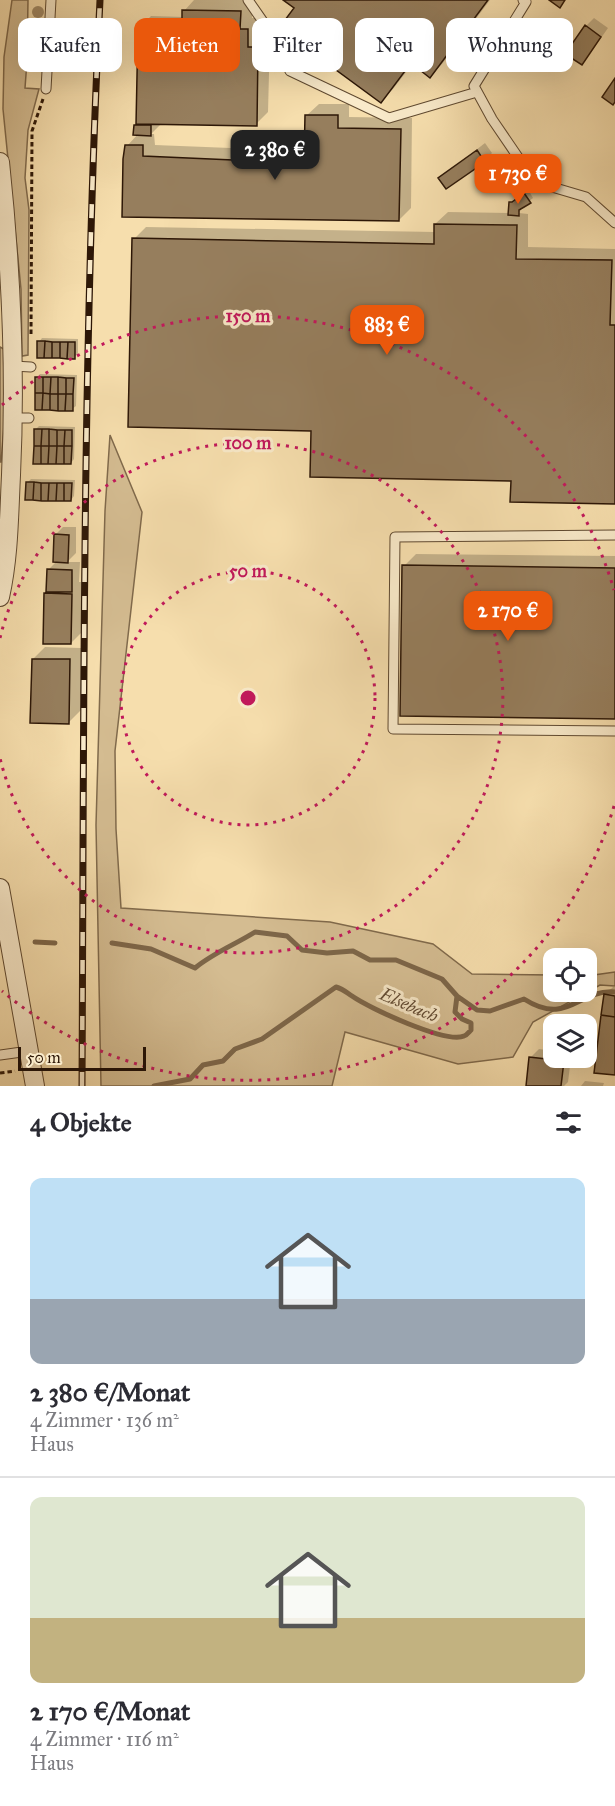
<!DOCTYPE html>
<html lang="de">
<meta charset="utf-8">
<style>
:root{--surface:#fff;--page:#f7f7f7;--text:#2b2b33;--muted:#7c7c81;--line:#e1e1e2;--accent:#ea580c}
body{margin:0;font-family:"IM FELL Great Primer",serif;background:var(--page);color:var(--text);height:100vh;display:flex;flex-direction:column;font-size:22px;white-space:nowrap}
*{box-sizing:border-box;margin:0}
p{font-size:20px;color:var(--muted)}
.icon{flex:none;width:33px;height:33px;fill:none;stroke:currentColor;stroke-width:2;stroke-linecap:round;stroke-linejoin:round}
.map{position:relative;height:1086px;overflow:hidden}
.drawer{display:flex;flex-direction:column;background:var(--surface);flex:1}
.drawer>*{flex:none}
.guide{position:absolute;left:18px;top:18px;width:579px;height:54px;display:flex;gap:12px}
.tools{position:absolute;left:543px;top:948px;display:grid;gap:12px}
.tools a{display:grid;place-items:center;width:54px;height:54px;border-radius:12px;background:var(--surface);box-shadow:0 6px 24px #0002;font-size:30px}
.scale{position:absolute;left:18px;bottom:15px;width:128px;box-sizing:border-box;padding-left:6px;border:3px solid #2d1707;border-top:0;font-size:16px;line-height:21px;white-space:nowrap;color:#2d1707;-webkit-text-stroke:4px #f9eaca;paint-order:stroke}
.price{position:absolute;translate:-50% -51px;padding:0 14px;border-radius:12px;background:var(--accent);color:#fff;font-size:20px;line-height:39px;filter:drop-shadow(0 2px 3px #0008)}
.price::after{content:'';position:absolute;left:50%;top:36px;width:18px;height:14px;margin-left:-9px;background:inherit;clip-path:polygon(0 0,100% 0,50% 100%)}
.price.current{background:#222;color:#fff}
ul{padding:0;list-style:none}
li{display:grid;align-content:center;gap:12px;height:318px;padding:0 30px}
li+li{border-top:2px solid var(--line)}
li span{display:grid;place-items:center;height:186px;border-radius:12px;color:#555}
li>.icon{margin-inline-start:auto}
span .icon{width:108px;height:108px;fill:#fffc;stroke-width:1}
li b{font-size:26px}
h2{display:flex;justify-content:space-between;align-items:center;height:72px;padding:0 30px;font-size:26px}
.chip{padding:0 21px;border-radius:12px;background:var(--surface);box-shadow:0 6px 24px #0002;font-size:21px;line-height:54px}
.chip.current{background:var(--accent);color:#fff}
.map>svg:first-child{display:block}
.green{fill:#d4bc91;stroke:#806a4c;stroke-width:1.5}
.shadow{fill:#0003}
.lines{fill:none;stroke-linecap:round;stroke-linejoin:round}
.stream{stroke:#7d6649;stroke-width:5}
.building{fill:#967e5d;stroke:#2d1707;stroke-width:1.5}
.service-casing{stroke:#5f4930;stroke-width:11}
.minor-casing{stroke:#5f4930;stroke-width:20}
.path{stroke:#2d1707;stroke-width:3;stroke-dasharray:4.5 3;stroke-linecap:butt}
.service{stroke:#f9eaca;stroke-width:9}
.minor{stroke:#f9eaca;stroke-width:18}
.rail-casing{stroke:#2d1707;stroke-width:7}
.rail{stroke:#f9eaca;stroke-width:4.5;stroke-dasharray:14;stroke-linecap:butt}
.tree{fill:#a38c68}
.ring{fill:none;stroke:#c2185b;stroke-width:3;stroke-dasharray:3 6}
.labels{text-anchor:middle;stroke-width:6;stroke-linejoin:round;paint-order:stroke}
.water-label{font-size:18px;font-style:italic;fill:#624b33;stroke:#f9eaca}
.centre{fill:#c2185b;stroke:#f9eaca;stroke-width:3}
.ring-label{font-size:18px;text-anchor:middle;font-weight:bold;fill:#c2185b;stroke:#f9eaca;stroke-width:6;stroke-linejoin:round;paint-order:stroke}
</style>
<div class="map">
<svg width="615" height="1086" viewBox="0 0 615 1086">
<rect width="100%" height="100%" fill="#f6dead"/>
<filter id="stains"><feTurbulence type="fractalNoise" baseFrequency=".00333" numOctaves="4"/><feColorMatrix values="0 0 0 0 .2 0 0 0 0 .09 0 0 0 0 .02 0 0 0 .5 -.17"/></filter>
<radialGradient id="worn" r=".72"><stop offset=".6" stop-color="#630" stop-opacity="0"/><stop offset="1" stop-color="#630" stop-opacity=".3"/></radialGradient>
<path class="green" d="M12,0H28L27,61L25,88L39,89L28,130L25,178L29,210L28,355L22,356L21,289L3,109L4,57Z
M0,347L10,353L1,462H0Z
M110,435L142,512L115,751L116,829L121,908L330,922L433,944L472,974L553,975L554,992H586L587,976L615,972V986L600,985L533,1022L513,1057L458,1064L345,1032L332,1086H101L96,825L105,511Z"/>
<path class="shadow" d="M194,0H252V18H259V35L270,36L268,112L256,124L162,123L151,134H154L155,145L306,151V116L319,104H349V117L412,118L411,208L399,220L123,215L127,146L138,134L135,126L138,124L139,28L151,16L184,17V11Z
M285,0H490L442,64L430,76L413,63L393,89L381,101L296,8Z
M594,18L608,28L589,55L581,63L586,26Z
M485,143L492,153L484,161L440,178Z
M529,191L533,198L522,207L519,213L528,214V247L615,249V503L313,429L134,239L146,227L435,232V224L448,212L510,213V203Z
M42,338L78,339V354L74,357L39,342Z
M40,374L77,375L76,406L72,409L37,377Z
M39,426L75,427L74,459L71,463L35,430Z
M31,479L75,480L74,496L71,500L27,483Z
M63,527H76V553L67,562H80L79,582H84L83,631L71,643L45,593L48,591V570L57,561L55,535Z
M416,554L615,556V718L404,566Z
M45,647L81,648V710L69,722L33,659Z
M613,987H615V1074L605,995Z
M539,1049L554,1051V1058H571L568,1082L564,1086H527L531,1057Z
M585,1081L604,1083L603,1086H581Z"/>
<g class="lines">
<path class="stream" d="M35,942L55,943
M112,943L151,949L195,968C213,953 236,944 255,932L287,936L302,950L327,953L353,951L370,960H396L442,979L457,996
M154,1086L190,1079L203,1065L223,1061L235,1049L262,1039L336,987C343,989 346,992 352,996C369,1008 446,1044 464,1036C467,1035 469,1032 471,1030V1023L462,1019L455,1012L457,996L477,1010L490,1011L524,999C568,1027 577,989 615,992"/>
</g>
<path class="building" d="M283,0H488L430,78L411,63L381,103L279,28L294,8Z
M549,0H565L560,8Z
M182,10L241,11L240,29H248V47H258L257,126L136,124L138,28H182Z
M585,25L601,37L582,65L565,54Z
M615,78V102L613,105L602,97Z
M305,115H338V128L401,129L399,221L122,217L123,159L125,145H143V156L304,163Z
M134,125H151V136L133,135Z
M477,150L485,162L446,189L438,178Z
M524,193L531,203L519,210V216L508,215L509,202H512Z
M434,224L517,225L516,259L612,260L610,325H615V504L510,502L511,481L310,477L311,431L128,427L132,238L434,244Z
M37,341H45L44,358H37Z
M45,341L52,342V358H44Z
M52,342H60V358H52Z
M60,342H68L67,359L60,358Z
M68,342H75V359H67Z
M35,377H43V393H35Z
M43,377H51L50,394L43,393Z
M51,377H58V394H50Z
M58,377L66,378V394H58Z
M66,378H74L73,394H66Z
M35,393H43L42,410H35Z
M43,393L50,394V410H42Z
M50,394H58V411L50,410Z
M58,394H66L65,411H58Z
M66,394H73V411H65Z
M34,429H42L41,446H34Z
M42,429H49V446H41Z
M49,429L57,430V446H49Z
M57,430H65L64,446H57Z
M65,430H72V446H64Z
M34,446H41V464H33Z
M41,446H49L48,464H41Z
M49,446H57L56,464H48Z
M57,446H64V464H56Z
M64,446H72L71,464H64Z
M26,482H34L33,500H25Z
M34,482L41,483V501L33,500Z
M41,483H49L48,501H41Z
M49,483H57L56,501H48Z
M57,483H64V501H56Z
M64,483H72L71,501H64Z
M54,534L69,535L68,563L53,562Z
M402,565L615,568V719L400,716Z
M47,569L72,570V592H46Z
M44,593L72,594L71,644H43Z
M32,659H70L69,724L30,723Z
M604,994L615,996V1017L601,1015Z
M601,1015L615,1017V1075L594,1073Z
M529,1057L564,1061L561,1086H526Z"/>
<g class="lines">
<g class="service-casing">
<path id="service" d="M248,0L264,23L290,71L389,118L477,92
M523,0L526,2L474,86L492,119L535,182L586,197L615,223
M46,89L51,0
M13,366L31,367
M14,418H29
M615,535L395,537L393,729L615,731
M0,1055L29,1051"/>
</g>
<g class="minor-casing">
<path id="minor" d="M0,162C11,266 16,370 11,475C9,515 9,557 0,597
M0,888L35,1086"/>
</g>
<path class="path" d="M80,32L87,30
M31,334L32,131L43,99
M0,1073L15,1071"/>
<use href="#service" class="service"/>
<use href="#minor" class="minor"/>
<g class="rail-casing">
<path id="rail" d="M82,1086C84,724 82,362 100,0"/>
</g>
<use href="#rail" class="rail"/>
</g>
<circle class="tree" cx="38" cy="12" r="6"/>
<g class="ring">
<circle cx="248" cy="698" r="127"/>
<path d="M0 638A255 255 0 1 1 0 758"/>
<path d="M614 806A382 382 0 0 1 2 991M2 405A382 382 0 0 1 614 590"/>
</g>
<g class="labels">
<g class="water-label">
<text transform="translate(409 1005) rotate(23)" y="6">Elsebach</text>
</g>
</g>
<circle cx="248" cy="698" r="9" class="centre"/>
<g class="ring-label">
<text x="248" y="322">150 m</text>
<text x="248" y="449">100 m</text>
<text x="248" y="577">50 m</text>
</g>
<rect width="100%" height="100%" filter="url(#stains)"/>
<rect width="100%" height="100%" fill="url(#worn)"/>
</svg>
<div class="tools">
<a><svg class="icon" aria-label="locate" viewBox="0 0 24 24"><circle cx="12" cy="12" r="6"/><path d="M12 2v4M12 18v4M2 12h4M18 12h4"/></svg></a>
<a><svg class="icon" aria-label="layers" viewBox="0 0 24 24"><path d="M12 4l9 5-9 5-9-5zM3 14l9 5 9-5"/></svg></a>
</div>
<div class="scale">50 m</div>
<b class="price current" style="left:275px;top:181px">2 380 €</b>
<b class="price" style="left:518px;top:205px">1 730 €</b>
<b class="price" style="left:387px;top:356px">883 €</b>
<b class="price" style="left:508px;top:642px">2 170 €</b>
<div class="guide">
<a class="chip">Kaufen</a>
<a class="chip current">Mieten</a>
<a class="chip">Filter</a>
<a class="chip">Neu</a>
<a class="chip">Wohnung</a>
</div>
</div>
<section class="drawer">
<h2>4 Objekte<svg class="icon" aria-label="filters" viewBox="0 0 24 24"><path d="M4 7h16M4 17h16"/><circle cx="9" cy="7" r="2"/><circle cx="15" cy="17" r="2"/></svg></h2>
<ul>
<li><span style="background:linear-gradient(#bfe0f5 65%,#9aa5b1 0)"><svg class="icon" aria-label="home" viewBox="0 0 24 24"><path d="M3 11l9-7 9 7M6 9v11h12V9"/></svg></span><div><b>2 380 €/Monat</b><p>4 Zimmer · 136 m²</p><p>Haus</p></div></li>
<li><span style="background:linear-gradient(#dfe7d0 65%,#c2b280 0)"><svg class="icon" aria-label="home" viewBox="0 0 24 24"><path d="M3 11l9-7 9 7M6 9v11h12V9"/></svg></span><div><b>2 170 €/Monat</b><p>4 Zimmer · 116 m²</p><p>Haus</p></div></li>
</ul>
</section>
